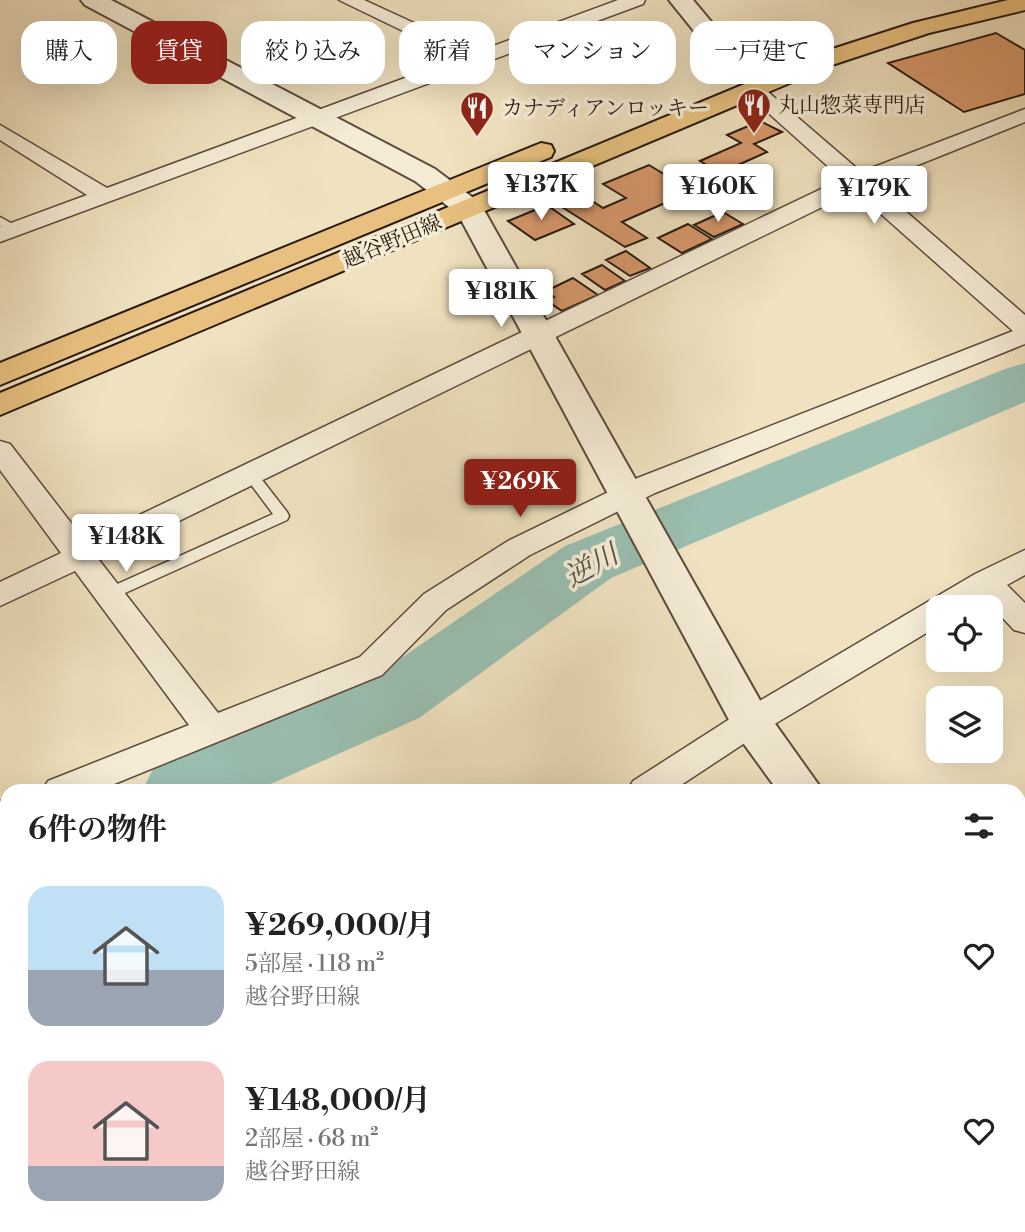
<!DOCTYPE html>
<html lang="ja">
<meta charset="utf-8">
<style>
:root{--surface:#fff;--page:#f2f2f2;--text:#222;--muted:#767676;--accent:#8f2418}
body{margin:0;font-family:"Libre Bodoni","Noto Serif JP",serif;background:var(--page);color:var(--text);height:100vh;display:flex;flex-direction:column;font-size:26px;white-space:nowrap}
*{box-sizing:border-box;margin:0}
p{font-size:23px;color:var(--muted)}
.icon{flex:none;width:38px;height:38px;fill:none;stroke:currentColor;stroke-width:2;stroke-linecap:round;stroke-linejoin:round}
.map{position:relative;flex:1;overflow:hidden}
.details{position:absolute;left:0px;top:784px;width:1026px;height:448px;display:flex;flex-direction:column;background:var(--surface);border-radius:21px 21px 0 0;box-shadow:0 7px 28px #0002}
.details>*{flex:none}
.banner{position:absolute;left:21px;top:21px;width:984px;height:63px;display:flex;gap:14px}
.tools{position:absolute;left:926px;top:595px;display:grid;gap:14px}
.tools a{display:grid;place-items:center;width:77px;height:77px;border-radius:14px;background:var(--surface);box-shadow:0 7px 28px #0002;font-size:35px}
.price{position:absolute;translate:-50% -60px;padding:0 16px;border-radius:7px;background:#fff;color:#222;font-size:23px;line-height:46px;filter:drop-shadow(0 2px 4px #0008)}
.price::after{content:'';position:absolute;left:50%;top:42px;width:21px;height:16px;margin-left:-10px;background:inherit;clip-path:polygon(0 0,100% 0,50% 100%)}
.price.active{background:var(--accent);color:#fff}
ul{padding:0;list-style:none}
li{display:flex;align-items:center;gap:21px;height:175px;padding:0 28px}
li span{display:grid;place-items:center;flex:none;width:196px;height:140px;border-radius:21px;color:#555}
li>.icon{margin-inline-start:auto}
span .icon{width:84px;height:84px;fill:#fffc;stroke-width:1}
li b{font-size:30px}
h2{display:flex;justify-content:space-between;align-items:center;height:84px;padding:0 28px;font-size:30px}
.pill{padding:0 24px;border-radius:21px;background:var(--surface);box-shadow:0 7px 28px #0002;font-size:24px;line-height:63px}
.pill.active{background:var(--accent);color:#fff}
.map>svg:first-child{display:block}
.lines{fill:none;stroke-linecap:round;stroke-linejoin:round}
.river{fill:#9abeb0;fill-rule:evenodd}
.building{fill:#d6986c;stroke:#29190f;stroke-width:2}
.service-casing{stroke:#5b4b3b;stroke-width:3}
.minor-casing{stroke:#5b4b3b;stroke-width:3}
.tertiary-casing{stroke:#5b4b3b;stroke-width:4}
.primary-casing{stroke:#29190f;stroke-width:4}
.service{fill:#f5ecd6;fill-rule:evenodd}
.minor{fill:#f5ecd6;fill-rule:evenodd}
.tertiary{fill:#f5ecd6;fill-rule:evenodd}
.primary{fill:#e8c180;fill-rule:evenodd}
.labels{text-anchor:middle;stroke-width:7;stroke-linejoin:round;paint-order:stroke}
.far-poi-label{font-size:21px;fill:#29190f;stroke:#f5ecd6;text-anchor:start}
.far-street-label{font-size:21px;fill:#29190f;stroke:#f5ecd6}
.water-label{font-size:28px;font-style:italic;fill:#515347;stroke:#f5ecd6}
</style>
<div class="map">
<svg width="1025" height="1232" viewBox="0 0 1025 1232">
<rect width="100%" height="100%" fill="#f0e2c0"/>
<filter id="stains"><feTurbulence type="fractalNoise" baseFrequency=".00286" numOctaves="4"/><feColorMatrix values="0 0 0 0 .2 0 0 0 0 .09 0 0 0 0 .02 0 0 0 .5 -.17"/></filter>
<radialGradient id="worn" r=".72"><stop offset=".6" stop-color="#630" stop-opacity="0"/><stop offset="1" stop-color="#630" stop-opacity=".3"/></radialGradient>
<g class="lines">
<path class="river" d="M1025,363V402L611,578L419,718L255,791H142L153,769L369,680L565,546L1005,369Z
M7,835V903L0,905V837Z"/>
</g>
<path class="building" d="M996,33L1025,50V94L964,112L888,63Z
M760,121L782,132L754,144L767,152L720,173L700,161L741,143L727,135Z
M649,165L692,191L622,222L647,238L625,247L562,207L586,197L603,208L626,198L603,184Z
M547,205L574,224L535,240L508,221Z
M723,212L743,224L714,237L694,225Z
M688,224L712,239L682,253L658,238Z
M626,251L650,268L630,276L606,260Z
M602,265L625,281L605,290L582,274Z
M573,278L598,295L562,311L546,300L554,297L546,291Z"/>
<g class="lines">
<g class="service-casing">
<path id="service" d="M0,217L18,227V233H10L0,226Z
M251,470L256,472L287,512L289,516L287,520L114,598H104L101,594L104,590L273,514L244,475Z"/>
</g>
<g class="minor-casing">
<path id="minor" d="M339,0H364L477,52L618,0H645L643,4L0,242V227L87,195L0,140V125L107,188L459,58Z
M753,83L760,85L861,172L1025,109V122L873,183L1025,315V344L655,493L530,555L446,610L382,675L97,791H42L48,781L189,725L75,571L0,606V582L61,553L0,470V441L10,444L85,541L842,179L746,93L743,89ZM855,191L1013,331L635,479L508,541L424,594L360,657L218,713L99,560Z
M1025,550V575L1007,585L1025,603V633L1014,630L984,598L968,607H938V626L763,731L672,791H627L633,781L739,713L975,574Z
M7,799V828L0,830V801Z
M7,1168V1212L0,1214V1171Z
M64,1225H108L110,1232H66Z
M650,1225H695L698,1232H653Z"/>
</g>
<g class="tertiary-casing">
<path id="tertiary" d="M81,0H111L435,169L480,203L766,711L823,791H778L736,733L458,214L415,181L85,5Z
M669,0H693L749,67L752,72L749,77H731Z
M1018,1062L1025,1064V1118L1018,1115Z"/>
</g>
<g class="primary-casing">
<path id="primary" d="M1008,0H1025V10L929,33L835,64L0,415V393L817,54L913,23Z
M541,143L551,145L554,151L551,157L0,385V363Z"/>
</g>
<use href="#service" class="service"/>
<use href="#minor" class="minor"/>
<use href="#tertiary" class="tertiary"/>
<use href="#primary" class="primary"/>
</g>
<defs>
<g id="restaurant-pin" transform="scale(1.75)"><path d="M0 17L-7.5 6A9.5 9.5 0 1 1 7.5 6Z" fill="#8f2418" stroke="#f5ecd6"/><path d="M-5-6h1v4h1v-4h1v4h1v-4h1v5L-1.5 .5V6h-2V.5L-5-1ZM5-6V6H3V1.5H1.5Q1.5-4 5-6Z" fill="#fff"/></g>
</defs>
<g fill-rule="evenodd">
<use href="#restaurant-pin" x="754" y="105"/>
<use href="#restaurant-pin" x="477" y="108"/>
</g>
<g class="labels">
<g class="far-poi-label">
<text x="778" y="112">丸山惣菜専門店</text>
<text x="502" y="115">カナディアンロッキー</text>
</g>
<g class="far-street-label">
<text transform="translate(392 241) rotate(-23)" y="7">越谷野田線</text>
</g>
<g class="water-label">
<text transform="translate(591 565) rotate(-29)" y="10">逆川</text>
</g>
</g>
<rect width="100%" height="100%" filter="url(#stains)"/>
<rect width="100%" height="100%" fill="url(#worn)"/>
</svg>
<div class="tools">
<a><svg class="icon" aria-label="locate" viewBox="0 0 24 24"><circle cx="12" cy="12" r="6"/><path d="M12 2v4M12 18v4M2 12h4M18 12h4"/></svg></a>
<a><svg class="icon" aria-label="layers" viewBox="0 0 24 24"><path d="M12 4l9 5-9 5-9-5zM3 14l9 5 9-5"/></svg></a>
</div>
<b class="price" style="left:541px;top:222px">¥137K</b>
<b class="price" style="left:718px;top:224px">¥160K</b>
<b class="price" style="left:874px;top:226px">¥179K</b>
<b class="price" style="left:501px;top:329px">¥181K</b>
<b class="price active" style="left:520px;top:519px">¥269K</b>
<b class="price" style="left:126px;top:574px">¥148K</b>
<div class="banner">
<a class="pill">購入</a>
<a class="pill active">賃貸</a>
<a class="pill">絞り込み</a>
<a class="pill">新着</a>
<a class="pill">マンション</a>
<a class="pill">一戸建て</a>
</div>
<section class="details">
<h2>6件の物件<svg class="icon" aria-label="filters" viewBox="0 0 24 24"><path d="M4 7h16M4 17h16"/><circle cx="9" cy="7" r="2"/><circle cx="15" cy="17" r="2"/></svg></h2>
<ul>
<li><span style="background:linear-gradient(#bfe0f5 60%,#9aa5b1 0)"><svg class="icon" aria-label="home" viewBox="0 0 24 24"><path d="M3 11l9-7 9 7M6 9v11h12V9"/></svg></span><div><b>¥269,000/月</b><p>5部屋 · 118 m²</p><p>越谷野田線</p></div><svg class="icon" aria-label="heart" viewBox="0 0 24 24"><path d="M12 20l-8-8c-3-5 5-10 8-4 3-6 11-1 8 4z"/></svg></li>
<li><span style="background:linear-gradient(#f6c9c9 75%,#9aa5b1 0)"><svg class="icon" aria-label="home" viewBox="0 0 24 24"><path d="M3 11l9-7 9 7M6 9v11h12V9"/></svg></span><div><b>¥148,000/月</b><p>2部屋 · 68 m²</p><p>越谷野田線</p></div><svg class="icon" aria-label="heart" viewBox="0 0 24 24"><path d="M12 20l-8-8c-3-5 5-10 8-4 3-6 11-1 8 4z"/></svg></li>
</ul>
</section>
</div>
